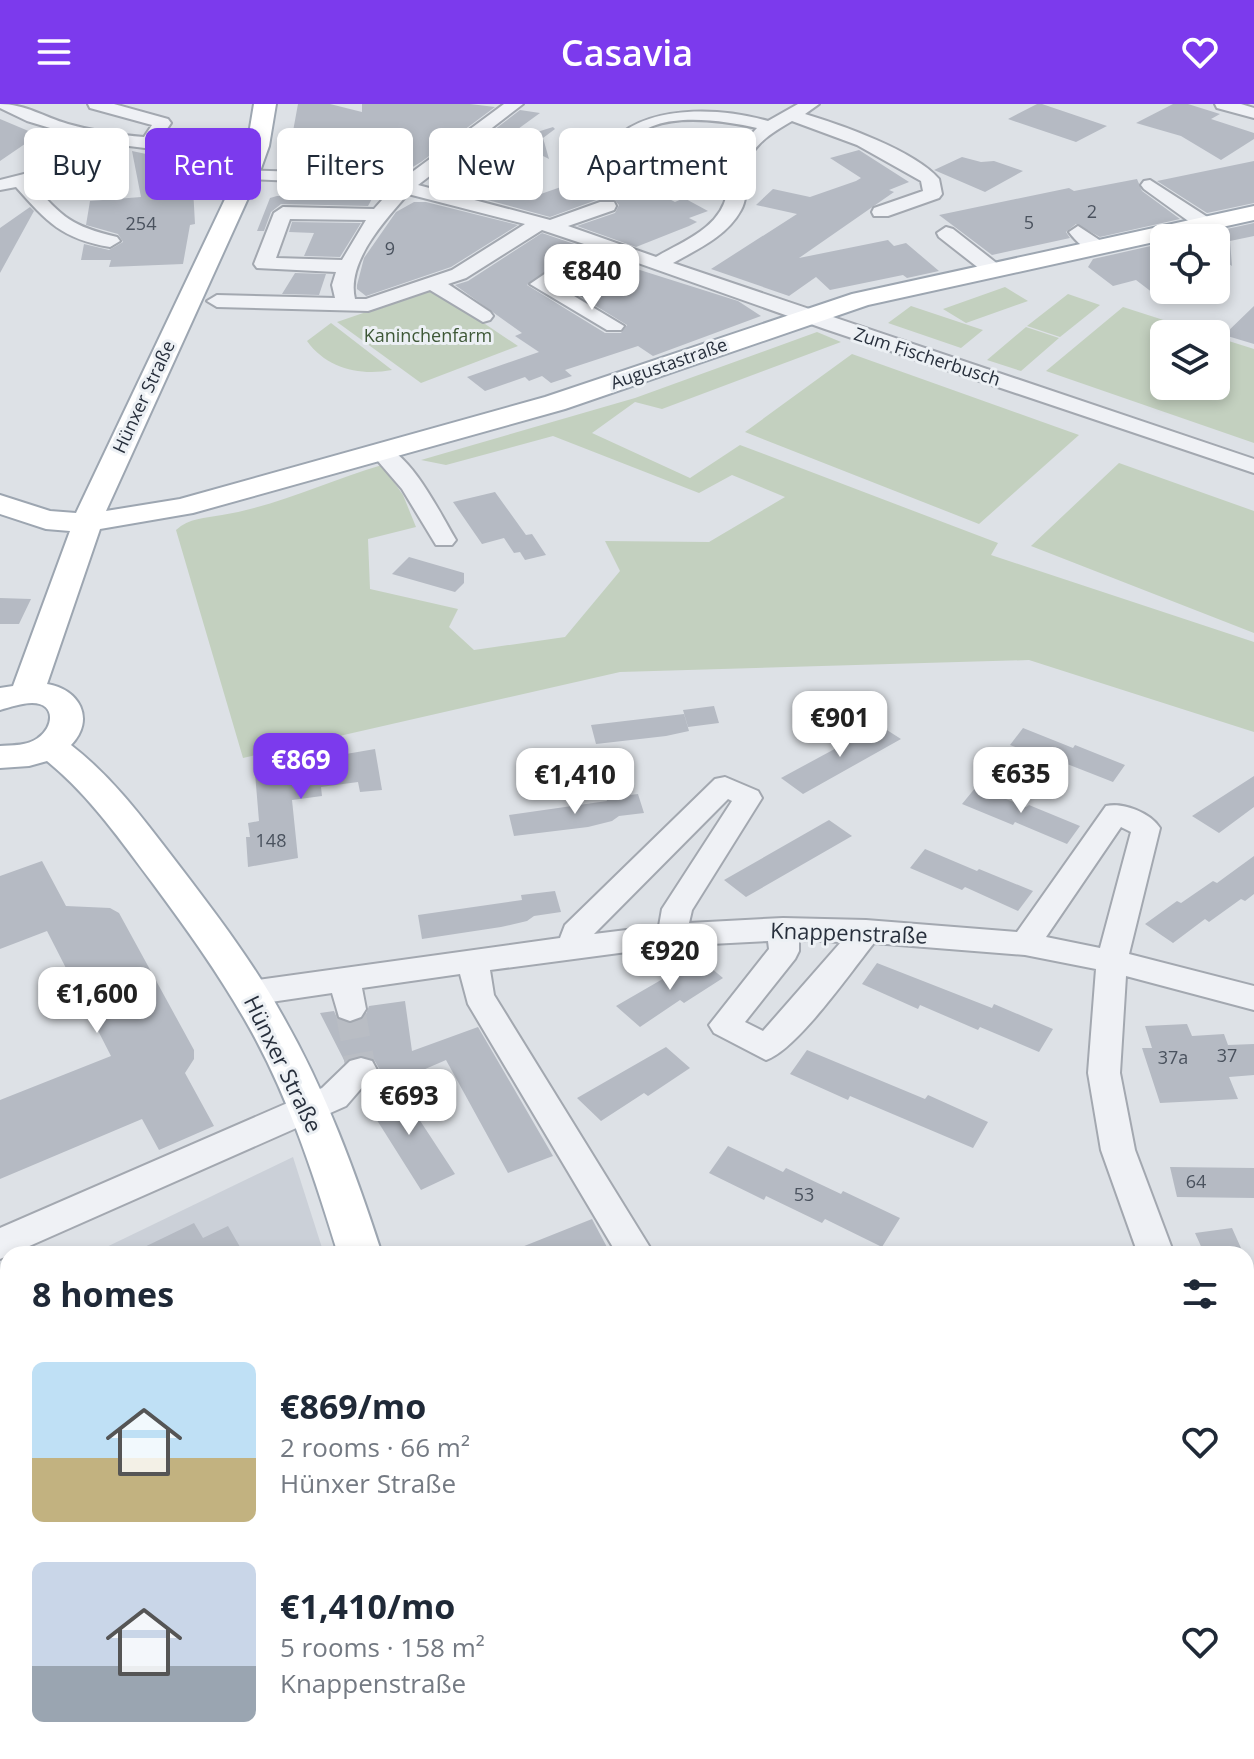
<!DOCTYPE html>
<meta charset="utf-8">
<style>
:root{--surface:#fff;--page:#f2f2f3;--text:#1f2937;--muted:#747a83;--accent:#7c3aed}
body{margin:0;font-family:"Open Sans",sans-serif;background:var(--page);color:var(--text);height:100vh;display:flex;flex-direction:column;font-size:30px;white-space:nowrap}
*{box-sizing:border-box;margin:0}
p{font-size:26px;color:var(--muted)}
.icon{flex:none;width:44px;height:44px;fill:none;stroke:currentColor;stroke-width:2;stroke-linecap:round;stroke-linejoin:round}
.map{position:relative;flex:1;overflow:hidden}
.sheet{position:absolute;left:0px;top:1142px;width:1254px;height:514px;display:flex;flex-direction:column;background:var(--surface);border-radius:24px 24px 0 0;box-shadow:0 4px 12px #0003}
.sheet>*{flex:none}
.hud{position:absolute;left:24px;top:24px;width:800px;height:72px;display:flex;gap:16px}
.tools{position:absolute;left:1150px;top:120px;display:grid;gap:16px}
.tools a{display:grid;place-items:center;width:80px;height:80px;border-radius:12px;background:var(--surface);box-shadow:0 4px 12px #0003;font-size:40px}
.price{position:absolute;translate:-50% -68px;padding:0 18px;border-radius:16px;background:#fff;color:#222;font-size:26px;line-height:52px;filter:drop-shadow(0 2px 4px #0008)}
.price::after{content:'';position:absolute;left:50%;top:48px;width:24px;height:18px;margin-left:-12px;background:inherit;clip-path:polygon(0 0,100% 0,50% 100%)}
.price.active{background:var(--accent);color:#fff}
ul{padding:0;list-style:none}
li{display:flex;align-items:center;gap:24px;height:200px;padding:0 32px}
li span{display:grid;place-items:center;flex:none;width:224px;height:160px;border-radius:12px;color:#555}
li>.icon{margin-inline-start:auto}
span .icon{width:96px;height:96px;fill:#fffc;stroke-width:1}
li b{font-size:34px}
h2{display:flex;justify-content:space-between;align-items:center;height:96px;padding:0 32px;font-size:34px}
.tag{padding:0 28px;border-radius:12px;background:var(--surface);box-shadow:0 4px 12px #0003;font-size:28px;line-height:72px}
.tag.active{background:var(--accent);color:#fff}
header{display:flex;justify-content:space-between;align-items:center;height:104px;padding:0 32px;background:var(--accent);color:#fff;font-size:36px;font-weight:600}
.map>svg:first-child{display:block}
.built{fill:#cbd0d8}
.green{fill:#c3d0bf}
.building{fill:#b5bac3}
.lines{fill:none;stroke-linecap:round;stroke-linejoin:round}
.minor-tunnel{stroke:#b9bdc4;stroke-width:30;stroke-dasharray:30 15;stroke-linecap:butt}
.minor-casing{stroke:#a3a8b0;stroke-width:4}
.major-casing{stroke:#9da6b1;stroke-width:4}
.minor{fill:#eff1f5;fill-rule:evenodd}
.major{fill:#fff;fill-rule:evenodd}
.labels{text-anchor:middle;stroke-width:6;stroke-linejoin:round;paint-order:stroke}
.number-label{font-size:18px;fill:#4a525e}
.far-park-label{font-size:18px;fill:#3d5736;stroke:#ecf0f4}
.far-street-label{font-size:18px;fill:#272f3c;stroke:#ecf0f4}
.street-label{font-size:22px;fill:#272f3c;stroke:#ecf0f4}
</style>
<header><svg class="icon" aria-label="menu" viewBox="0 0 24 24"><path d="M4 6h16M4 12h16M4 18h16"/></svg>Casavia<svg class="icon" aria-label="heart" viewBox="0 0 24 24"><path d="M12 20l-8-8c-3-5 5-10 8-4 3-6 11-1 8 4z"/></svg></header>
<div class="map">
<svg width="1254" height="1655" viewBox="0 0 1254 1655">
<rect width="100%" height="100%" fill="#dde1e6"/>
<path class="built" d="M293,1053L324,1150H92Z
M8,1191V1648H267L253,1655H0V1195Z"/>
<path class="green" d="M1005,183L1028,197L966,219L943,205Z
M433,185L518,242L421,279L337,218Z
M1068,190L1100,201L1060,233L1027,222Z
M911,202L983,226L961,244L888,219Z
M1123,203L1207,230H1164V282H1216V233L1254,245V339L1046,267Z
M331,219L392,266C361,272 327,265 307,237Z
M1026,223L1059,234L1021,267L987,256Z
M817,228L841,238L662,305L635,298L592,329L690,374L740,341L998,439L991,451L1254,538V628L1029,556L620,568L243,654L176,426C189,414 205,414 222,411C277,402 328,377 382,361L403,391L416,423L368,435L370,485L458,505L449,523L474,546L565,533L620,467L605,437L709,438L785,393L732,371L699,389L553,332L446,361L421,356L635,294Z
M852,250L1079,331L979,420L745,328Z
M1119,359L1254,407V529L1031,442Z"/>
<path class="building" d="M298,0H330L362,8V0H470L495,3L421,58L406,67L396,65L387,71L337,66L294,56L300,52L289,49Z
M1037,0H1042L1107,22L1076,38L1008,15Z
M1173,0H1188L1220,10L1211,15L1254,29V35L1221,56L1181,32L1136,19Z
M520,6L540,9L496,41L553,23L555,25L543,34L549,55L529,45L496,70L535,92L604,68L646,88L652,86L675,98L684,94L708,107L689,114L697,118L689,122L636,143L577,122L615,109L619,101L614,95H599L550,113L484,95L439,68Z
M0,15L38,31L0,57Z
M671,31L689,46L665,51L647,35Z
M859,46L909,78L889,86L894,88L799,154L888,136L894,142L906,139L939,167L907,174L903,171L830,186L816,173L789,192L711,165L797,110L756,101L773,85L810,93L856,77L861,74L830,54Z
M132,47L151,51L153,48L215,51L203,69L207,83L193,84L195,120L190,121L183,160L109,163L111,156H81L84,140L109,146L123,138L118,130L86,121L90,97L141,93Z
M962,53L981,58L994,57L1023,67L985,88L934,66Z
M1254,57V99L1207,109L1157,77Z
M1137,75L1142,87L1180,115L1100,133L1076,120L1066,128L1070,134L992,151L939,111L1069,84L1074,87Z
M277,92H303L373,93L368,102L281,100L271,108L264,127H257L270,94Z
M414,98H426L518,121L451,163L366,192L357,185V181L364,154L396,108Z
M30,103L34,107L0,169V124Z
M292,118L361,119L340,153L304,152L314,129L289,128Z
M1254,119V132L1230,137L1232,162L1216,152V134H1186Z
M542,129L580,142L527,181L605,229H621L627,221L560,180L604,150L611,153L605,155L738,197L761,212L653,252L638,242L565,266L572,272L551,279L542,272L529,277L525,273L485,287L467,273L539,248L515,232L522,229L455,181L468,177Z
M1164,139V187L1153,189L1136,176L1113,182L1088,163L1093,155Z
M295,169L326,170L319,191L282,190Z
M1254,202V240L1224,231Z
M495,388L526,431L532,430L546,451L525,456L520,448L514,449L504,434L482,440L453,398Z
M409,453L464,469V479L455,488L392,470Z
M0,494L31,495L19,520H0Z
M714,602L719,619L688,623L683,606Z
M684,610L689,627L666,632L596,640L591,621Z
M879,621L901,635L803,690L781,674Z
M1023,624L1073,644L1075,641L1125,661L1113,678L1062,658L1060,660L1010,641Z
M375,645L382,686L360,688L358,678L321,683L322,692L292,696L298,754L248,763L246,733H250L248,719L259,717L255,669L318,661L317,655Z
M1254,672V703L1219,729L1192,712Z
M976,683L1026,703L1029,701L1080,722L1067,740L1015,718L1013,721L962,700Z
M638,690L644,709L619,712L612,717L588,723L514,732L509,711L607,697L606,694Z
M829,716L852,732L746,793L724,776Z
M925,745L977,767L979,765L1033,787L1018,807L965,783L962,786L910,764Z
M1254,752V790L1245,797L1241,795L1209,818L1205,815L1173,839L1145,820L1177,797L1181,799L1213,777L1217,779Z
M42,757L66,802L110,804L119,809L194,946V955L185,969L214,1022L159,1046L142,1015L0,1075V996L111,952L47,827L0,845V772Z
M555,787L561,808L534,812L527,817L501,823L422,835L418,811L522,796L521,791Z
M699,854L723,874L684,899L680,896L640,923L616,902Z
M877,859L992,904L994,900L1053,925L1039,948L980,923L978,926L920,901L918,905L862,880Z
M405,897L412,947L478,923L553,1052L508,1069L446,956L393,979L376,972L380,966L373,954L360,951L345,958L320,909L334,907L338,916L351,920L364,915L369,902Z
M1187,920L1192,932L1224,930L1228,941L1254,940V971L1229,973L1238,995L1160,999L1142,944H1152L1145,922Z
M666,943L690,964L648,992L644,989L601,1017L577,994Z
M807,946L925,995L928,991L988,1018L973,1044L850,992L848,996L790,970Z
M396,980L455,1070L421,1086L363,994Z
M728,1042L783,1068L786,1064L841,1090L843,1087L900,1114L882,1143L825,1115L822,1119L766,1092L764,1096L709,1069Z
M1170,1063L1254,1064V1094L1177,1093Z
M592,1115L608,1145L597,1150H504Z
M194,1119L203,1134L228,1122L244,1150H130Z
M1232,1124L1241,1144L1204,1149L1195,1129Z"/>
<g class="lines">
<path class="minor-tunnel" d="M350,905L361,966"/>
<g class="minor-casing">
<path id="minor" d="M0,0C25,0 44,13 68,20C93,27 118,31 144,33L152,21L90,4L88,0H114L168,15L171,19L160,35L258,37L267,42L258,47L161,46L113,40L56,73L32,79C63,114 71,122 117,133L120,137L110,143C62,135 47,118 16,83L0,86V76L44,65L93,37L27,17L0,4Z
M504,0H523L418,81L550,116L600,98H614L616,102L614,106L568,122L656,153C683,137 721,124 727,89L701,83L678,64L675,60L678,56C694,53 708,74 728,78L731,52L757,24C720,16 654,5 628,40L654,59L657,63L654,67L648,68L609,41C643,0 718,3 768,17L798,0H819L805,10C841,21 914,46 939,75L942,90L939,94L888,112H874L872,108L874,104L923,87L921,77L857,41L792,17C772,29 746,43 746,70C746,82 747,95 741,106C727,132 698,145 673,159L1254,355V369L825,225L604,147L554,180L624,222L621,226H607L530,180L587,141L542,126L466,174L448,180L490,208L493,212L490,216L483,218L430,186L368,207L217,203L207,197L217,191L335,194L332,181L336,168L257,164L254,160L274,109L283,103L374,105L391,86L365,80L248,75L239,70L242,66L365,70L400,77ZM408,90L525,120L452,166L366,195H355C346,158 385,116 408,90ZM290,115L366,116L342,156L276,154Z
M1215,0H1241L1254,4V14L1217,4Z
M1150,76L1212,116L1214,120L1212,124H1198L1144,85L1141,81L1144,77Z
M1078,122L1104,139L1107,143L1104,147C1090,151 1077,139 1069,128Z
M946,123L953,125L999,161L1002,165L999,169H985L939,133L937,129Z
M382,342C411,349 441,411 456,436L452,441H436L402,385L371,349Z
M725,673L758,687L762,694L692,806L689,819L783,814L866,816L1017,828L1106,702C1123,698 1151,709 1160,724L1129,850L1254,882V906L1126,872L1120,969L1135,1046L1174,1150H1138L1101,1046L1088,969L1096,865L1025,851L874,839C852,866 797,946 766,956L714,929L709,921L769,845L768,837L672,842L490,866L494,891L654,1150H617L468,900L460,870L362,884L366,905L361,913L350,917L339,913L332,889L250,901L239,897L235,889L239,881L250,877L560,834L565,821L715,675ZM728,695L732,697L662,805L659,822L594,830ZM1121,723L1131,728L1100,844L1046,833ZM799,836L841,838L763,927L745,918L795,855L799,847Z
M361,954L372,957L377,966L346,1002L0,1155V1124L322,984L350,957Z
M1246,1315L1254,1318V1366L1246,1363Z"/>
</g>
<g class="major-casing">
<path id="major" d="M254,0H276L269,42L259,70L106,407L180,395L545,293L852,190L1254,102V116L868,201L565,305L193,409L100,425L47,580C79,585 96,615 71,641C115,675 147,720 181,764C216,810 252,857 281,909C325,985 355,1067 382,1150H338C314,1072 289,994 249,923C221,873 188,827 154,781C121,737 90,692 47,657L29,662L0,664V642C13,641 27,642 38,634C54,623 56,599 32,599C22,599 10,603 0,606V584L13,582L70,427L46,425L0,410V391L50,407L76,409L237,70L247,42Z
M436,1648H490L493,1655H439Z"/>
</g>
<use href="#minor" class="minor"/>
<use href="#major" class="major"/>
</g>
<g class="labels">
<g class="number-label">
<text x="1092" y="114">2</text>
<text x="1029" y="125">5</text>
<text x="141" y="126">254</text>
<text x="390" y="151">9</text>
<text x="271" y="743">148</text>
<text x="1227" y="958">37</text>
<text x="1173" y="960">37a</text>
<text x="1196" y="1084">64</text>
<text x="804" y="1097">53</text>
</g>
<g class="far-park-label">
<text x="428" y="238">Kaninchenfarm</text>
</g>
<g class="far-street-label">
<text transform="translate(927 253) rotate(18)" y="6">Zum Fischerbusch</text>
<text transform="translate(669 260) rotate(-19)" y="6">Augustastraße</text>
<text transform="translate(144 293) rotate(-65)" y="6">Hünxer Straße</text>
</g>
<g class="street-label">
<text transform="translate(849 829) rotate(2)" y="8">Knappenstraße</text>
<text transform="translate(283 960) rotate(64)" y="8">Hünxer Straße</text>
</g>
</g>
</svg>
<div class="tools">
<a><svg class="icon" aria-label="locate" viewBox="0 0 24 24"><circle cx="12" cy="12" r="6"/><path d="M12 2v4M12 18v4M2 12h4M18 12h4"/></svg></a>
<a><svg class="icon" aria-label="layers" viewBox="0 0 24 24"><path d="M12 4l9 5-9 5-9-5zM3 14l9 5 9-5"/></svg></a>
</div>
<b class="price" style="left:592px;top:208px">€840</b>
<b class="price" style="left:840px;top:655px">€901</b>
<b class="price active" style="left:301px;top:697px">€869</b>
<b class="price" style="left:1021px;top:711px">€635</b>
<b class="price" style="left:575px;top:712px">€1,410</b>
<b class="price" style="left:670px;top:888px">€920</b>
<b class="price" style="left:97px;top:931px">€1,600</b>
<b class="price" style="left:409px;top:1033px">€693</b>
<div class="hud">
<a class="tag">Buy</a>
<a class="tag active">Rent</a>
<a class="tag">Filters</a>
<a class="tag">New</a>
<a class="tag">Apartment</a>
</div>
<section class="sheet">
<h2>8 homes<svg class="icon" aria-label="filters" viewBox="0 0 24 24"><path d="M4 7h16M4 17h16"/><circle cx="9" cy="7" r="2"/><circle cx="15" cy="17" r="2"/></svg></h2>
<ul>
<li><span style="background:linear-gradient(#bfe0f5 60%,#c2b280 0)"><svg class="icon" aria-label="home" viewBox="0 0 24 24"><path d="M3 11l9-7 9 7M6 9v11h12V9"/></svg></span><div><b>€869/mo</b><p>2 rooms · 66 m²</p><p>Hünxer Straße</p></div><svg class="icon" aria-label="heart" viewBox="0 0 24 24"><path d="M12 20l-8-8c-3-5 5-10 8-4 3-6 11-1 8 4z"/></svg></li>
<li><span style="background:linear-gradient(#c9d6e8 65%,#9aa5b1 0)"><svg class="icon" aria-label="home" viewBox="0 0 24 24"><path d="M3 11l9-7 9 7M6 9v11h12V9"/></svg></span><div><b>€1,410/mo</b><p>5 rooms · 158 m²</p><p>Knappenstraße</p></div><svg class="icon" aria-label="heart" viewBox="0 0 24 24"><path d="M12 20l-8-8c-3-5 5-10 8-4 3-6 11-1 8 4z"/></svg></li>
</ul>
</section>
</div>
